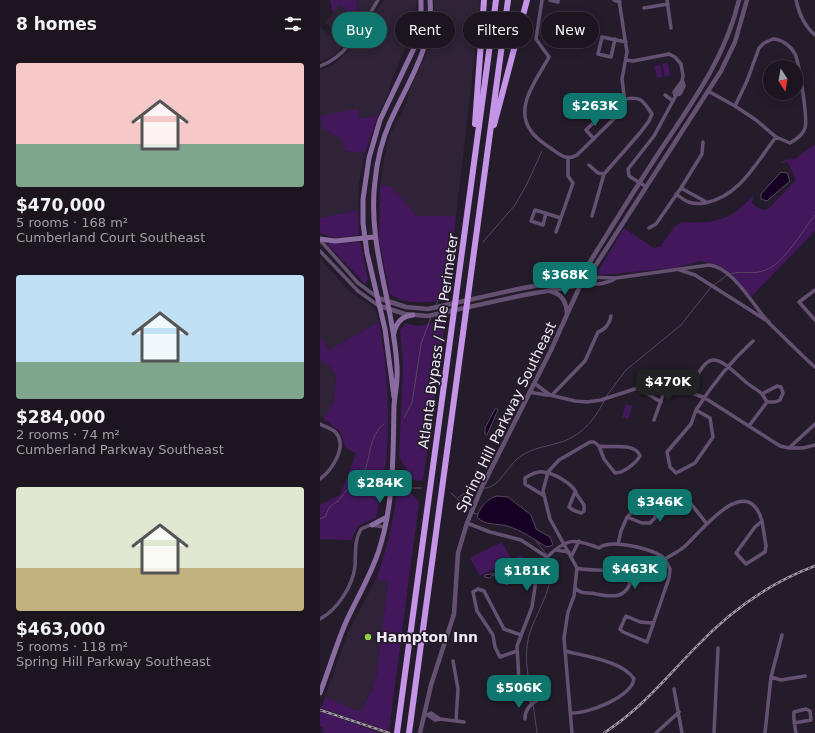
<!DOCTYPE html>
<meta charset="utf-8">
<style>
:root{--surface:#1c1520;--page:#251e29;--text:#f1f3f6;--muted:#a09fa5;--line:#3a343e;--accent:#0f766e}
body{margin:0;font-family:"DejaVu Sans",sans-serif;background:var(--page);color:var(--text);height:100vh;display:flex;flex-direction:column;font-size:15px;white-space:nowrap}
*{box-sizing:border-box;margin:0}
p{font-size:13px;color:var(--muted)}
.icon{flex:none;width:22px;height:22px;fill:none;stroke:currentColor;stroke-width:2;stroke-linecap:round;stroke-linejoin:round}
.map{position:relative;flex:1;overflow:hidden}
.sheet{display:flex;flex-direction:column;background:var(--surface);width:320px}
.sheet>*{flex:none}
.banner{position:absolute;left:12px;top:12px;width:380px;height:36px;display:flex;gap:8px}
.needle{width:26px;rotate:169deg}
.fabs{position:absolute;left:443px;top:60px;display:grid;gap:8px}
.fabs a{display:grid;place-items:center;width:40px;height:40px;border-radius:50%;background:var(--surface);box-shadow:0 2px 10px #0003,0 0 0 1px var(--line);font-size:20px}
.price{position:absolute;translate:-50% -34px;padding:0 9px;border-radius:8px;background:var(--accent);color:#fff;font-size:13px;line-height:26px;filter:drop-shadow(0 1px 2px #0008)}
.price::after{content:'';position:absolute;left:50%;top:24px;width:12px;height:9px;margin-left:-6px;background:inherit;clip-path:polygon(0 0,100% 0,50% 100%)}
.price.current{background:#222;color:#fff}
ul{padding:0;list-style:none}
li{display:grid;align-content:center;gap:8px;height:212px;padding:0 16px}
li span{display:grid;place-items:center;height:124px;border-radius:4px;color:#555}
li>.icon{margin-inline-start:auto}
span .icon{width:72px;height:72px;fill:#fffc;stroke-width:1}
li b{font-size:17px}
h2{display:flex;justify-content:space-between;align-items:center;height:48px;padding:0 16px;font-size:17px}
.pill{padding:0 14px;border-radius:18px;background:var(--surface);box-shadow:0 2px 10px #0003,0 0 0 1px var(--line);font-size:14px;line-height:36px}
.pill.current{background:var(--accent);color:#fff}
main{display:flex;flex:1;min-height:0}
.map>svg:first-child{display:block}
.built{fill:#2e2337}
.green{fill:#42175c}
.water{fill:#160023;stroke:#574662}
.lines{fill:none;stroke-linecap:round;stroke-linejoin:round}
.stream{stroke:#574662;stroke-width:1}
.minor{stroke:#645172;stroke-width:3.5}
.tertiary{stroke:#645172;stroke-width:4.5}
.secondary{stroke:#8b6ca2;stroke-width:5}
.motorway{stroke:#c494e7;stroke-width:6}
.rail-casing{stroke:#a39ca8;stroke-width:2.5}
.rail{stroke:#251c2b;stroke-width:1;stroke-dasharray:3;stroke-linecap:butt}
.poi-dot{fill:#90cd40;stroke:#251c2b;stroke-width:1.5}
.labels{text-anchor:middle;stroke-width:3.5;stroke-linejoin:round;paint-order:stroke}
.street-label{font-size:14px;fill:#f0eaf5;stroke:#251c2b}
.poi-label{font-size:14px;font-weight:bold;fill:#f0eaf5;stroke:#251c2b;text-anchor:start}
</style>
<main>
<section class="sheet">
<h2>8 homes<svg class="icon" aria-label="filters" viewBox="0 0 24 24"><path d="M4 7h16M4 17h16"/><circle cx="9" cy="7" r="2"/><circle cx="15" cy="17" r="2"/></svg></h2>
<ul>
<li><span style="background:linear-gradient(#f6c9c9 65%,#7fa58c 0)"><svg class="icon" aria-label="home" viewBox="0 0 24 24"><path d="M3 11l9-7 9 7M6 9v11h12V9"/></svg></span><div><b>$470,000</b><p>5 rooms · 168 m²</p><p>Cumberland Court Southeast</p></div></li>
<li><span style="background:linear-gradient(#bfe0f5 70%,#7fa58c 0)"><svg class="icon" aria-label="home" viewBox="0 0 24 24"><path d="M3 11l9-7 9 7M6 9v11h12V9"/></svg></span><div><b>$284,000</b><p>2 rooms · 74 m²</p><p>Cumberland Parkway Southeast</p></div></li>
<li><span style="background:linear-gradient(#dfe7d0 65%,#c2b280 0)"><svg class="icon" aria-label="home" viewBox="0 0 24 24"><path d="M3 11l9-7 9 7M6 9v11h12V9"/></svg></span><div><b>$463,000</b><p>5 rooms · 118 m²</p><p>Spring Hill Parkway Southeast</p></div></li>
</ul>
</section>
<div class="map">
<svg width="495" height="733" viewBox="0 0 495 733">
<rect width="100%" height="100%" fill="#251c2b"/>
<path class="built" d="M36,0H56L28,40H24L6,22L20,4L38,10Z
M64,0H97L91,36L70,83L68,94L58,115L40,119L38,109L3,129L22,139L25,151L45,153L39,184L38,210L0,218V70L13,65L34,46Z
M114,0H159V18L136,216H97L72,187L60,185L66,148L70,135L87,102L89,90L109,48L113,27Z
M0,27L20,44L21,48L14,55L0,62Z
M0,258L29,291L55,309L59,322L8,351L0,337Z
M0,360L11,367L16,377L14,402L3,418L0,416Z
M56,579L68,582L56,677L52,690L42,709L38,711L5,697L27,635Z"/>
<path class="green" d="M10,0H36L38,10L31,14L20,4L13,13Z
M348,63L350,75L345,77L342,64Z
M340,65L343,77L337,78L334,66Z
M38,109L40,119L58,115L45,153L25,151L22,139L3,129L0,116Z
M495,144V231L431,297L412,276L398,265L380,261L355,268L280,275L277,273L304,228L334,248L341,246L354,227L362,222C392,224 414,220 433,195L432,203C438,208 441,212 449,208L475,181V178L468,162L460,163L465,160L475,159Z
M60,185L72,187L97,216H136L128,300C114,302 80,306 70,293L59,241Z
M38,210L39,235L14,238L0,233V218Z
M40,242L48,279L45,284L8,245L9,243Z
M125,321L103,481L93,480L79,457L83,365L80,330L86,323L98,326Z
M59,322C68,371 71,423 65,473C63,488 59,503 56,518C42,524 36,524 32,540L0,539V505L20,495L36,454L25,447L21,433L3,418L14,402L16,377L11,367L0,360V337L9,350Z
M306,404L312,406L308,419L302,417Z
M78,480L83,481L99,503L69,731L1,708L5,697L38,711L42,709L52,690L56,677L68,582L56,579C68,546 75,516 78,480Z
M182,542L192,560L202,555L211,573L195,580L186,563L160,576L150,558Z
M0,711L60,733H2L4,728L0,726Z"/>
<path class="water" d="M461,172L467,173L470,181L447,201L441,199V194Z
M175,409H178L177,412L167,435L165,434V428Z
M177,496L188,497L211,515L216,529L230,537L233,545L227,547C214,540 202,530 187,526C177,523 165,526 157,517C159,508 168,498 177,496Z
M180,570L186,572V574L183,575L185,578L182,581L188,583L187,585L182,582L180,575H172L170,578L165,577V575L178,573Z"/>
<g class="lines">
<path class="stream" d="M163,242L195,205L206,186L222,151
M410,274C421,270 432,275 443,271C464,265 482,231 495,215
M394,285L407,275
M116,305L119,298
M285,398L306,370L361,325L391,287
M84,418L92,403L101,344L111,317
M42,479L70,487
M73,488H102
M163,488C179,490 187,465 201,456C213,448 224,447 238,443C260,437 274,421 284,401
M131,493L150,511
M138,498C145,494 148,488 156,485L160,487
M152,513L158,514
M0,519L6,516C8,506 11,506 18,501C21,498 23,494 26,491C31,486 38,483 42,477C51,461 48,435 64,424
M216,541L226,554
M209,681C206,665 205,648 210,632C218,608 238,583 228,557
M209,684L213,701
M213,704L217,733"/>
<path class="minor" d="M222,0L216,39L229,57C218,78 193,107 211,131C216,139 225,144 232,149C240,155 247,161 257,155L301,112L305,102L302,79L307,52L299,0
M230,0L238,2V0
M294,0L300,2
M347,0L351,28
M476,0C479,14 484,26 495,35
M324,8L348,4
M295,39L291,57L278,54L282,37L306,42
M453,39C461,39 471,46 475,54C479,62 488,119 485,128C483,135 477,139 470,143L456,137L436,120L415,106L427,81L439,48L444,43Z
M306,60L313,61L349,54L355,57L361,64L363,76L361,86L334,136L308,169L309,176L325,186
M0,66C29,56 43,24 58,0
M388,91L415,106
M345,95L353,101
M356,95L360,94L364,86L363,82
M355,96L354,92L362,81
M274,139L266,130L294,103L288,97L283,103L287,109
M269,165L278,173L284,174
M361,188L386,202
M356,194C366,202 372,205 385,203C419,197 436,163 456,137
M226,213L223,225L211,221L215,210L241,218
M272,216L284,174L320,133L329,121L332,114C323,101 322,96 305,99
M329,228L336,224L361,188L382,154L383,142
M236,232L253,183L248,176V158
M0,240L38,283L57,297
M0,251L38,291L59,306
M360,270L375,275L449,322
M265,277L296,278L389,265C413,267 434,307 450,324C465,338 480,354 495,367
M260,285C273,284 286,285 296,278
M495,290L479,302L495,320
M214,383L230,395
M322,386L328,394L341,402
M369,391C390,348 394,354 427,383C432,387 438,390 442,394L457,386L461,387L463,393L460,400L455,402H447L442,394
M209,392L226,395H230L255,401L267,402L281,400L333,383L348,384L385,398L460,446L469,448
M232,395L265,361L278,332C285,330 290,323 291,316
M376,410L390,418L393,437L375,463L356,473L350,467L347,452L371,424Z
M376,410C392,385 411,361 433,341
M334,420L343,395L344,383
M0,424C5,427 12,428 16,433C28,447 11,471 0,479
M495,424L469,448H483L495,445
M429,426L447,402
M279,446C289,448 316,442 320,456C316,463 304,473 295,473L284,459Z
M255,492L264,505V511L261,513L253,510L249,507Z
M223,495L205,484V478C210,475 217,471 223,472C234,473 251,483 256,492
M368,500L387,524
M327,506L335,513V518L330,523H322L307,517L311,513Z
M442,521L446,546L445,552L426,564L416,553L435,527Z
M147,523L170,532L201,540L227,557C247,538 254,538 279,548C291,538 334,549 345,559C351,555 358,552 364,547C381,532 427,470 442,521
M298,544L301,531L307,517
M236,550L249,552
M251,557L259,541
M255,588C262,595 267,592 276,594C290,596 303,600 310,584C303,564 271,573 257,568
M0,619C17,610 33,586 35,566C36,554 34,540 41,529L50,525L65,527
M333,623L320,622L306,616L300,629L303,632L327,642L349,578L350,569L345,559
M197,651L180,657L175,647L173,635L157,611L153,592L158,589L164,591L184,629L201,635
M245,651C264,656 303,661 314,679C311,697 268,714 251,713
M133,661L138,689L136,721
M451,677L461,680L485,676
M201,685L215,682L219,694L218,700C210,704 205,710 205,719
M354,689L362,733
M212,703L199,681L197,646L212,607L217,574L227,557
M107,715L111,713L120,719
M108,715L115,720L120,719L144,722
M474,723L491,720L490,711L486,709L474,712C473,719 475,726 476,733
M252,733L244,638L248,612L254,596L257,568L230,519L223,491L228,472L239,460L270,442H274L279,446
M336,733L359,712
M394,733L398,648
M445,733L451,677L462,635"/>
<path class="tertiary" d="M230,291C242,294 246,301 247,313
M58,298L86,307L108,309L198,289L264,277L272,271L401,71L415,42L427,0
M60,306L85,314L108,316L204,295L260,285
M100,733L111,685L134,614L138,553L147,523L162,487L231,350L264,277L265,270C289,231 313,192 338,154C371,104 405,59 419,0"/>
<path class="secondary" d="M0,239L15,241L54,237
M74,333C76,323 82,316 93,315
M74,397L65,329L47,253L43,223V199L49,158L60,120L96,44L101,19V0
M52,525L67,517
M0,693C9,670 16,645 26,622C37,598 51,575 59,550C74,504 73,454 74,406C75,393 78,381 77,367C74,304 47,245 55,181C57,161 62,140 70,122C88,82 114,45 110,0"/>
<path class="motorway" d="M155,124L164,0
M174,125L207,0
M77,733L176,0
M89,733L188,0"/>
<g class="rail-casing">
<path id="rail" d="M0,710L69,733
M284,733C322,708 344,680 375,648C409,612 449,583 495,566"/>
</g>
<use href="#rail" class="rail"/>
</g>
<circle class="poi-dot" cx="48" cy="637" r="4"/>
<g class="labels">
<g class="street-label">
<text transform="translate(118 341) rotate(-82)" y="5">Atlanta Bypass / The Perimeter</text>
<text transform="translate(186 417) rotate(-64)" y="5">Spring Hill Parkway Southeast</text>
</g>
<g class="poi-label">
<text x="56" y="642">Hampton Inn</text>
</g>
</g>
</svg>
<div class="fabs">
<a><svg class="needle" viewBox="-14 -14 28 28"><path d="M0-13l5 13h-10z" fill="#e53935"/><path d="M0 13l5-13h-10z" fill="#a09fa5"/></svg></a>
</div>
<b class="price" style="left:275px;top:127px">$263K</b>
<b class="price" style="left:245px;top:296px">$368K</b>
<b class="price current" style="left:348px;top:403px">$470K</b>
<b class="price" style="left:60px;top:504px">$284K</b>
<b class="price" style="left:340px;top:523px">$346K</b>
<b class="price" style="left:315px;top:590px">$463K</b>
<b class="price" style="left:207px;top:592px">$181K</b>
<b class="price" style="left:199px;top:709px">$506K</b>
<div class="banner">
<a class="pill current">Buy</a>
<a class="pill">Rent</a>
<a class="pill">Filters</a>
<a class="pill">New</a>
</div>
</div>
</main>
